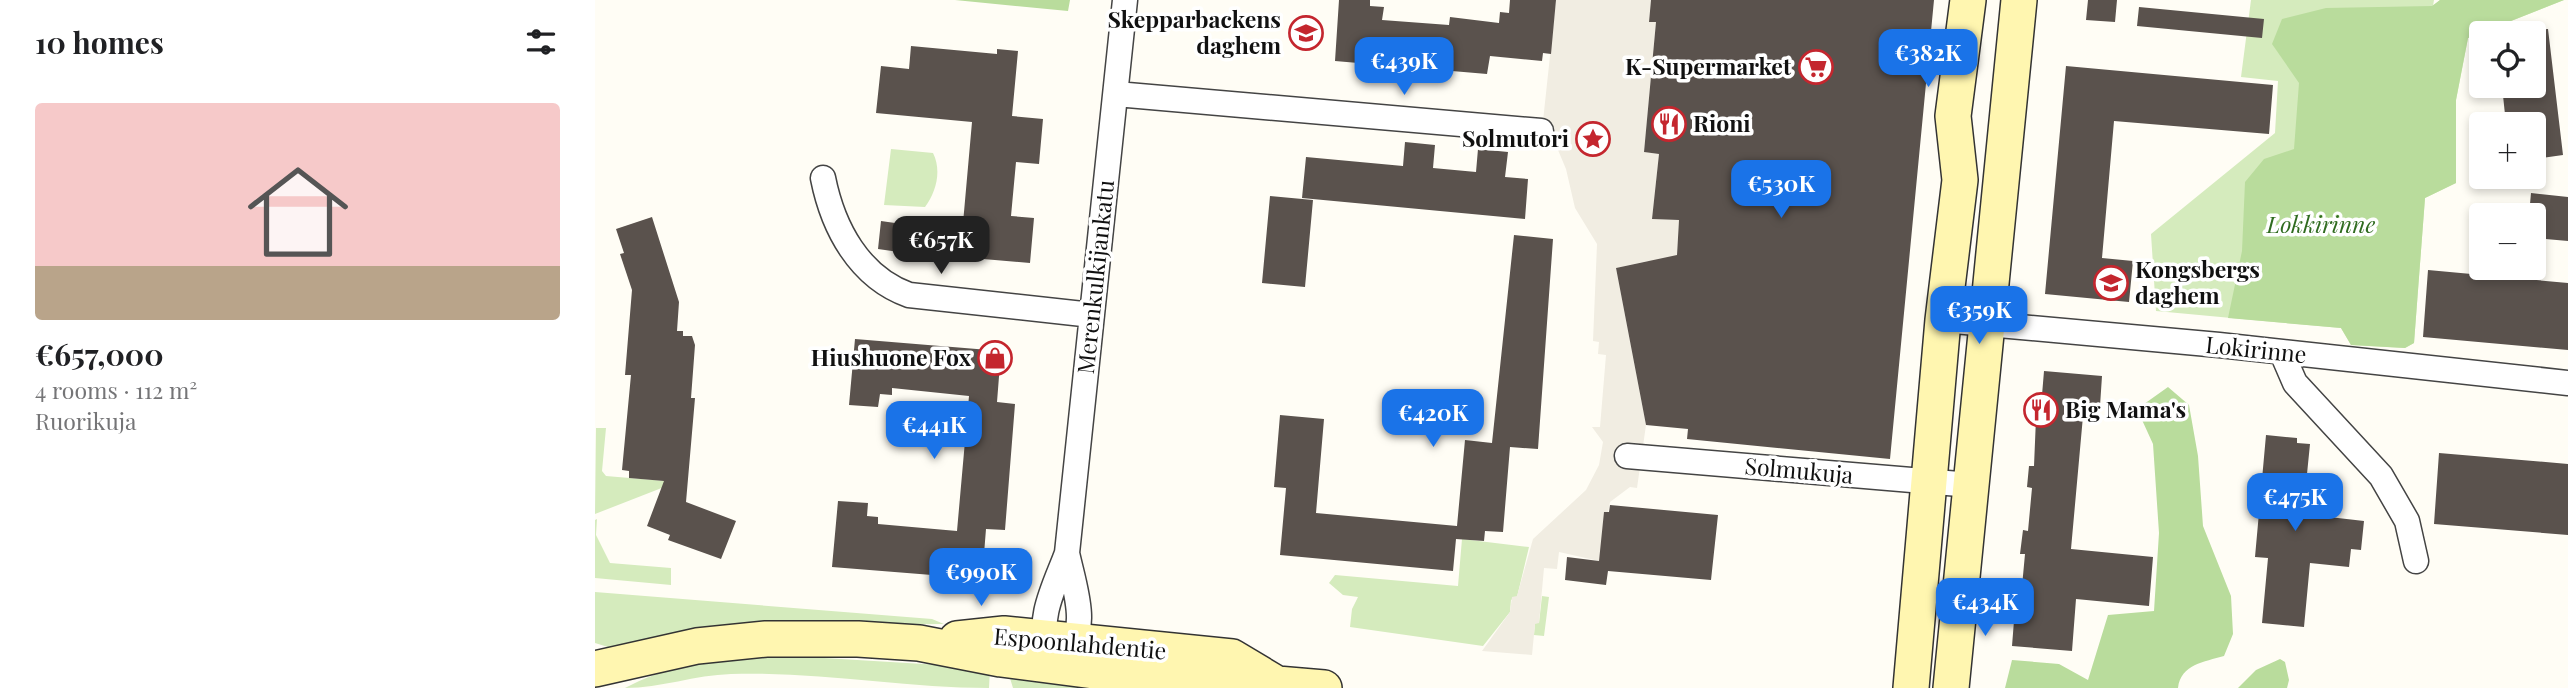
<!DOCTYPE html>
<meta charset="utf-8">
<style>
:root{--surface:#fff;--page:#f6f6f6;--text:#202124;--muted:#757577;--accent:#1a73e8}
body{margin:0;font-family:"Playfair Display",serif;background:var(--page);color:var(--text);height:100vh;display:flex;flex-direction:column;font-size:26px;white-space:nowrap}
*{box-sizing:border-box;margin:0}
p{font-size:23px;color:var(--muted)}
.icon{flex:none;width:38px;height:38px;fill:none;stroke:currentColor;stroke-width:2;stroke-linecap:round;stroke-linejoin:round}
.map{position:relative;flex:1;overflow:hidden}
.details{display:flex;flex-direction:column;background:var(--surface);width:595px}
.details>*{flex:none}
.buttons{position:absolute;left:1874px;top:21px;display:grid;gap:14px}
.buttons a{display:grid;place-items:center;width:77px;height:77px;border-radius:7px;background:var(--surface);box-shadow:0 4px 10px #0003;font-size:35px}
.price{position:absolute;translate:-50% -60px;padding:0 16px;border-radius:14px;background:var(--accent);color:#fff;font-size:23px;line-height:46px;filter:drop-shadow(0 2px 4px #0008)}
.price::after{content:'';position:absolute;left:50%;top:42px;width:21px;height:16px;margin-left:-10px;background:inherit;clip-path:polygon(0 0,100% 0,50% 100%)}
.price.current{background:#222;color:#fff}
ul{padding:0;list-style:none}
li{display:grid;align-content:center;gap:14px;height:371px;padding:0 35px}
li span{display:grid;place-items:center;height:217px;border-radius:7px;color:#555}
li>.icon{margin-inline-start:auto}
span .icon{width:126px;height:126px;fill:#fffc;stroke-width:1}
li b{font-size:30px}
h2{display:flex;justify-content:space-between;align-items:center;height:84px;padding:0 35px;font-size:30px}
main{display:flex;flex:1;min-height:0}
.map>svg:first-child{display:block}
.green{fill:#d5ebbd}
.forest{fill:#b9dc9c}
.plaza{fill:#f1ede2}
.building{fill:#5a524d}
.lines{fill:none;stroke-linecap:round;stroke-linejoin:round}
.minor-casing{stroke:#444;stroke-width:27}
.secondary-casing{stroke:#333;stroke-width:38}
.minor{stroke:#fff;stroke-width:24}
.secondary{stroke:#fff6b0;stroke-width:35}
.labels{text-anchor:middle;stroke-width:7;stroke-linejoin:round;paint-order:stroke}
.poi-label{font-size:23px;font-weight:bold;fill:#111;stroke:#fff;text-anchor:end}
.park-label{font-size:23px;font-style:italic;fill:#2f6b1f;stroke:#fff}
.street-label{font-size:23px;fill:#111;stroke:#fff}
</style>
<main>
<section class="details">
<h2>10 homes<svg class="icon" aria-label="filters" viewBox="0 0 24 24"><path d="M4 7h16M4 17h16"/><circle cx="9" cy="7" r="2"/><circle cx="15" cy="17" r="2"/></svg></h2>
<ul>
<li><span style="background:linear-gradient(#f6c9c9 75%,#b9a48a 0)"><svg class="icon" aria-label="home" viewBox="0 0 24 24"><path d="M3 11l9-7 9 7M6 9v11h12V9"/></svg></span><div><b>€657,000</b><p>4 rooms · 112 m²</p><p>Ruorikuja</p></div></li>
</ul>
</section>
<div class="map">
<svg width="1973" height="688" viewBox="0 0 1973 688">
<rect width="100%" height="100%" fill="#fffdf5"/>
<path class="green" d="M1656,0H1839L1838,6L1845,0H1969L1873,38L1861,100V183L1830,198L1819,343L1810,348L1756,345L1746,328L1561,311L1556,234L1680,133L1683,81L1646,77Z
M296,149L338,153C347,171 341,192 330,207L289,205Z
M1,428H11L7,471L11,476L82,482L0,514Z
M2,519L1,535L15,563L76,568V585L0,578V520Z
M867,539L934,547L922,597L916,600L915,612L888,646L755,627L757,609L763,597L748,595L734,583L740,575L863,586Z
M0,592L337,619L349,624L120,626L13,647L0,643Z
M947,596L954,597L949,636L939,635L940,623H944Z
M148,653L395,668L394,688C308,688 223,671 136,674C100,675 66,688 30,688C68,668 106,661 148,653Z
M414,675L512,688H418Z"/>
<path class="forest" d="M360,0H475L473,11Z
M1845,0H1969L1873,38L1861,100V183L1830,198L1819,343L1810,348L1756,345L1746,328L1633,318L1647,251L1650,182L1669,159L1699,149L1704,83L1677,44L1687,19L1731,8L1837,6Z
M1573,387L1594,405L1603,456L1608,526L1636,596L1638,634L1629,656C1609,662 1586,664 1583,688H1410L1417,660L1464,664L1493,680L1513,615L1559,611L1564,533L1558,444L1542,409Z
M1685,659L1690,662L1694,680L1692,688H1643L1661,670Z"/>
<path class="plaza" d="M961,0H1056L1054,21L1061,22L1049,152L1064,154L1057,219L1084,220L1080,287L1053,261L1021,268L1051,425L1042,488L1035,487L1015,502L1004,561L964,552L962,569L949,568L944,623L940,624L937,655L887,651L915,612L917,597L922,596L938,539L991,490L1004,465L1008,442L997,427H1005L1011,355L1003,354L1004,342L998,341L1002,244L980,208L971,169L963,150L956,147L945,149Z"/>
<path class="building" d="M744,0H775V6L789,7L787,20L854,25L855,17L904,23L905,12L914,13L915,0H961L956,54L948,53L947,61L895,56L892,74L740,61Z
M1056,0H1339L1295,459L1092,439L1093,429L1051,425L1021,268L1082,255L1084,220L1057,219L1064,154L1049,152L1061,22H1054Z
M1493,0H1522L1520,22L1491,20Z
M1544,7L1669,19L1667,38L1542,26Z
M1953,29L1968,155L1939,159V124H1911L1907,86H1939V30Z
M316,46L402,54V49L423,51L417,116L448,119L444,164L421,162L416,216L439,218L435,263L365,257L377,122L281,113L286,66L314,69Z
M1471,66L1678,85L1674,134L1519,121L1507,258L1538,261L1534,302L1450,294Z
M810,142L840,145L838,168L881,172L883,149L913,152L910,177L933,179L930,219L707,198L711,157L808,166Z
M1936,193L1973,197V241L1939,238V215H1934Z
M675,196L718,200L710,287L667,283Z
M57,217L84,302L82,331H88V336H97L100,345L96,398H100L91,502L141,521L126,559L73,540L75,535L52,526L69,481L34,478V471L27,470L36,375H30L37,290L25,254L29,253L21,229Z
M286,221L321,226L318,254L283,249Z
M919,235L958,239L943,449L915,447L908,532L890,531L889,541L861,539L858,571L685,555L691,488L679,487L685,415L729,419L721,513L862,526L870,440L897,443Z
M1833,270L1973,283V350L1828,337Z
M260,339L406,351L402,402L420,404L410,530L391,529L387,579L237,567L243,501L273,503L272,516L283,517V524L362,531L374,396L297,388V395L285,394L283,407L254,405Z
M1449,371L1507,376L1505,406L1489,405L1476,549L1558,557L1554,606L1481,599L1477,651L1417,646L1420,608H1425L1430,554H1425L1428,530L1433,531L1437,488L1432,487L1434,466H1439L1442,394L1447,395Z
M1671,435L1702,438V443L1715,444L1708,514L1769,521L1766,550L1756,549L1754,567L1715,563L1709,627L1667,623L1673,558L1660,557Z
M1844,453L1973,464V535L1839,524Z
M1015,505L1123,515L1116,580L1013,571L1011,585L970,580L972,557L1004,561L1009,512H1014Z"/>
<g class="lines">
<g class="minor-casing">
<path id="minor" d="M521,94L946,131
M228,178C238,228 264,277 314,295L497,315
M1348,320L1624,345L1973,383
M1687,353L1700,383L1786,476L1812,521L1821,561
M1032,456L1376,485
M472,553C479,586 494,624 474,654
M455,650C439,622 462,581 472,553L530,0"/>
</g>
<g class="secondary-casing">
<path id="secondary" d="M362,639L409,634L637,657L682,684
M0,669L102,646L171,639H263L324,643L406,659L632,688
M660,686L682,684L729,688
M1316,688L1348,320L1365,180L1358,116L1373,0
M1356,688L1424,0"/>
</g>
<use href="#minor" class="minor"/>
<use href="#secondary" class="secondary"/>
</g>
<defs>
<g id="school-ring" transform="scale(1.75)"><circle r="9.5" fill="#fff" stroke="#c4262e" stroke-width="1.5"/><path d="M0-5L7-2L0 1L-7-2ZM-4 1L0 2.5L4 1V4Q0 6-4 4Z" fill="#c4262e"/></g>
<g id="supermarket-ring" transform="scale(1.75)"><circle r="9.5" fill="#fff" stroke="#c4262e" stroke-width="1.5"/><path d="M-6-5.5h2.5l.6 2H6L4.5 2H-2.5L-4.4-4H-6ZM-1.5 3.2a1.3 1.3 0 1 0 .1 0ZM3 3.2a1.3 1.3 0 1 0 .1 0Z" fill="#c4262e"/></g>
<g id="restaurant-ring" transform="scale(1.75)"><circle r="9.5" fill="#fff" stroke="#c4262e" stroke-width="1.5"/><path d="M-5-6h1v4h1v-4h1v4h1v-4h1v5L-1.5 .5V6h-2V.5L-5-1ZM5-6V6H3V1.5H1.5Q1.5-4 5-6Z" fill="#c4262e"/></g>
<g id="sight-ring" transform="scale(1.75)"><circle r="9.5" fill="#fff" stroke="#c4262e" stroke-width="1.5"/><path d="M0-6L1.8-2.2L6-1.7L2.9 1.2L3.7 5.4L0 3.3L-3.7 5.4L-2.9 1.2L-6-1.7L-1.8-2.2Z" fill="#c4262e"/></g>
<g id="shop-ring" transform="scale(1.75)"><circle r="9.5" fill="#fff" stroke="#c4262e" stroke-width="1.5"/><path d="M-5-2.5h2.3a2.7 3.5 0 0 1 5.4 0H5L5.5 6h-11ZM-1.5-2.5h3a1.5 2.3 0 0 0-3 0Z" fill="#c4262e"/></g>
</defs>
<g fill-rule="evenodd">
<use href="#school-ring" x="711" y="33"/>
<use href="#supermarket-ring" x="1221" y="67"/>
<use href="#restaurant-ring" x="1074" y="124"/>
<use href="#sight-ring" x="998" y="139"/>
<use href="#school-ring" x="1516" y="283"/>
<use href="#shop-ring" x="400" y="358"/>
<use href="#restaurant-ring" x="1446" y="410"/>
</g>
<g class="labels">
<g class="poi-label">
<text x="686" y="28">Skepparbackens<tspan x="686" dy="26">daghem</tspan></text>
<text x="1196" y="75">K-Supermarket</text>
<text x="1098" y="132" text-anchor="start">Rioni</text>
<text x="974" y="147">Solmutori</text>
<text x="1540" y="278" text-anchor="start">Kongsbergs<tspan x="1540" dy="26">daghem</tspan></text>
<text x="376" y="366">Hiushuone Fox</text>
<text x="1470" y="418" text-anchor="start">Big Mama's</text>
</g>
<g class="park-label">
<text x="1726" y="233">Lokkirinne</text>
</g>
<g class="street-label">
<text transform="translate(501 277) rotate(-84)" y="8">Merenkulkijankatu</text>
<text transform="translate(1661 350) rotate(6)" y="8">Lokirinne</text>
<text transform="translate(1204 471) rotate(5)" y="8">Solmukuja</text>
<text transform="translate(485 644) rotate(5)" y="8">Espoonlahdentie</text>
</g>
</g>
</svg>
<div class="buttons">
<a><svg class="icon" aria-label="locate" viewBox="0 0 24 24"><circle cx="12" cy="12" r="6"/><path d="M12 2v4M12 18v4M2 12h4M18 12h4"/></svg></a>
<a>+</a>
<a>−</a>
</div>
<b class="price" style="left:1333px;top:89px">€382K</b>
<b class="price" style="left:809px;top:97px">€439K</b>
<b class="price" style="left:1186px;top:220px">€530K</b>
<b class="price current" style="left:346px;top:276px">€657K</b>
<b class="price" style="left:1384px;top:346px">€359K</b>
<b class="price" style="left:838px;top:449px">€420K</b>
<b class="price" style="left:339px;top:461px">€441K</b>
<b class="price" style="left:1700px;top:533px">€475K</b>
<b class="price" style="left:386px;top:608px">€990K</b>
<b class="price" style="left:1390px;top:638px">€434K</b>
</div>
</main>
